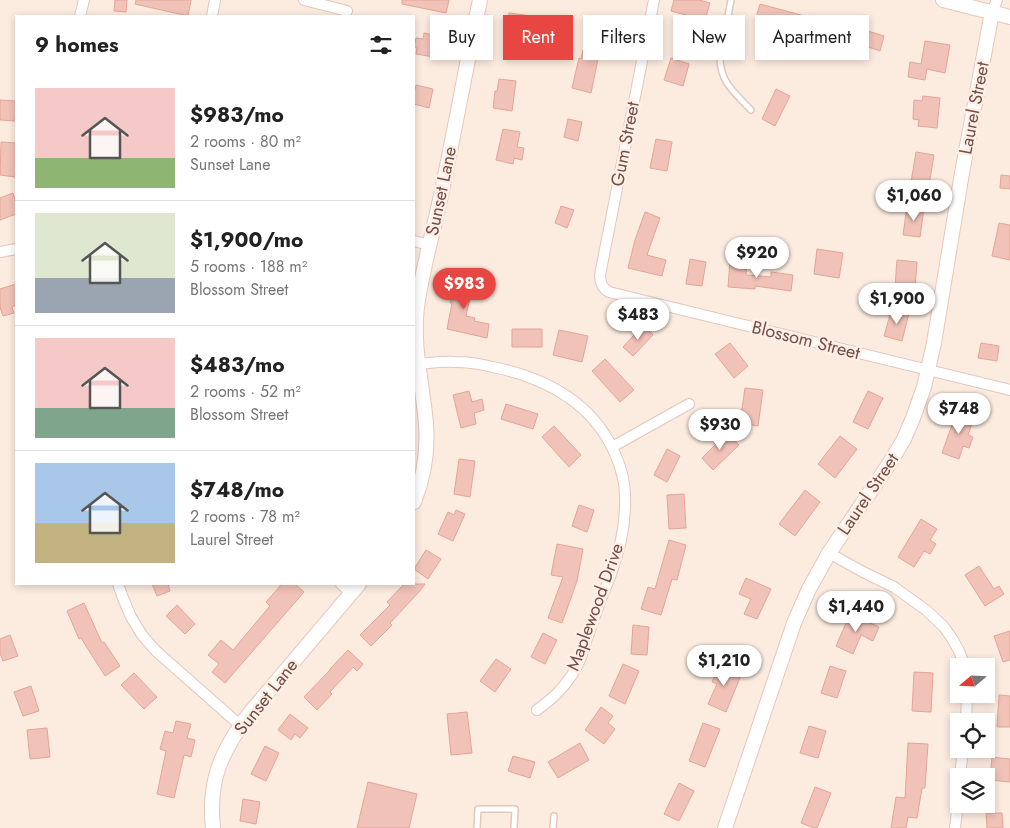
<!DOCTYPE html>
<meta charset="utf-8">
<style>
:root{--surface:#fff;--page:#f6f6f6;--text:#222;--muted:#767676;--line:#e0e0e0;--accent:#e74643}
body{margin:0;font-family:Jost,sans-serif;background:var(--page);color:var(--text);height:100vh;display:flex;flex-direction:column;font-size:19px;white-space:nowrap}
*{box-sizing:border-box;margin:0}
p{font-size:16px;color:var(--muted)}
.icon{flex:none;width:28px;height:28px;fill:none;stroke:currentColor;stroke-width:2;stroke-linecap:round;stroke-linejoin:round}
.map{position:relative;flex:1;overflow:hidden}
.sheet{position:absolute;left:15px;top:15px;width:400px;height:570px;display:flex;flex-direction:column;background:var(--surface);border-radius:0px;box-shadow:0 2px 8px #0003}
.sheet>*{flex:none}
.banner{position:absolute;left:430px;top:15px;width:475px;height:45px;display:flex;gap:10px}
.needle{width:32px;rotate:251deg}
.fabs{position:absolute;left:950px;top:658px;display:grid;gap:10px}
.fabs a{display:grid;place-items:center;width:45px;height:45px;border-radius:0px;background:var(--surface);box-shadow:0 2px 8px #0003;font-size:25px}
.price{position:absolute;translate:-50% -42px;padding:0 11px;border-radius:18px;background:#fff;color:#222;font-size:16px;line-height:32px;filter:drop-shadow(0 1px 2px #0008)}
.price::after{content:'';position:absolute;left:50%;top:30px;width:15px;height:11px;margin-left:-8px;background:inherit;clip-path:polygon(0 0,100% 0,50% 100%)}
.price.current{background:var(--accent);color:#fff}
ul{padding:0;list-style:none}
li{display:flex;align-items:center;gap:15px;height:125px;padding:0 20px}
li+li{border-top:1px solid var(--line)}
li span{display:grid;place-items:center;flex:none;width:140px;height:100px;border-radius:0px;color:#555}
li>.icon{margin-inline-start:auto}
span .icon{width:60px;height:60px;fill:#fffc;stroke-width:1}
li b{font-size:21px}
h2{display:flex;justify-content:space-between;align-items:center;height:60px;padding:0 20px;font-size:21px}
.chip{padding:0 18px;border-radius:0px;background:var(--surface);box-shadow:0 2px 8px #0003;font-size:18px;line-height:45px}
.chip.current{background:var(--accent);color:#fff}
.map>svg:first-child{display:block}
.building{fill:#f1c2b7;stroke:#e4a597}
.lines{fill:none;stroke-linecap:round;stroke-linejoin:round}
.lane-casing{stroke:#e2c7be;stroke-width:8}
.street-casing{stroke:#e2c7be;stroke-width:12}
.secondary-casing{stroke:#e7c7bb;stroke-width:16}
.lane{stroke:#fff;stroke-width:5}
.street{stroke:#fff;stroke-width:10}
.secondary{stroke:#fff;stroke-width:14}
.labels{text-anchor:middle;stroke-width:5;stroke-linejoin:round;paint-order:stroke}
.street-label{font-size:18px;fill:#724e47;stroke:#ffefe5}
</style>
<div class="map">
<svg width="1010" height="828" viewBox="0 0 1010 828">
<rect width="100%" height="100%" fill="#fcebdf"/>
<path class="building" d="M115,0H127L126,12L114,11Z
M136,0H191L188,16L135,4Z
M402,0H449L446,13L402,4Z
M674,0H699L710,3L705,20L671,11Z
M760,4L801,15L833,26L828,40L782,25L781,28L755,21Z
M509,13L540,17L537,38L526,37L524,49L504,46Z
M858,28L884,36L880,51L854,42Z
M424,33L444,37L440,58L416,54L417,48L414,47L416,38L423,39Z
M925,41L950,45L945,73L927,69L925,80L908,77L910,62L921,64Z
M583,50L599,54L591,93L572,88L579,58L581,59Z
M671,58L689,64L683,86L664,80Z
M499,79L516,81L512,111L493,108L495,91H497Z
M416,85L433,89L429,108L414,104V93Z
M776,89L790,96L775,126L762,119Z
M923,96L940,98L937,128L918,126L919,120L913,119L914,100L922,101Z
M0,100L16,101L15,121L0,120Z
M568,119L582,122L578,141L564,137Z
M503,129L520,132L517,147L524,148L522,160L514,158L513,164L496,160Z
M656,139L672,142L667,171L650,168Z
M1,142L16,143V164L15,177L0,175Z
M916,152L934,155L928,191L910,188Z
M1001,175L1010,176V189L1000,188Z
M13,193L16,203V214L0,220V198Z
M561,206L574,210L567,228L555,223Z
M907,206L924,208L920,237L903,235Z
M645,212L660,218L647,255L666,260L662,276L628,268L635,240Z
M999,223L1010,225V260L992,256Z
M817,249L843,253L839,278L814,274Z
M690,259L706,262L702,286L686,284Z
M897,260L917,262L915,288L895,286Z
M730,261L747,263L746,275L771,277V272L793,275L791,291L755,286V289L728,287Z
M457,275L474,280L466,316L475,318L474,321L489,324L487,338L447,329L452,303H450Z
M16,284V305L12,307L14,313L3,316L0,307V289Z
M892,308L909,313L902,341L884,336Z
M643,325L653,335L633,356L623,347Z
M512,329H542V347H512Z
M559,330L588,336L582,362L553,355Z
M730,343L748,366L734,378L715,354Z
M981,343L999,346L997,361L978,358Z
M605,359L634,390L620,402L592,371Z
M745,388L763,390L758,426L740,423Z
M469,391L472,402L482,399L484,410L474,413L476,424L461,428L453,395Z
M868,391L883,398L868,429L853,422Z
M506,404L538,414L533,429L501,419Z
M957,411L974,417L968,435L973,437L969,448L963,446L959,459L942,453Z
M554,426L581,455L569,467L542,437Z
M727,433L739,445L713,470L702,458Z
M840,436L857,449L835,478L818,464Z
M667,449L680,456L667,482L654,475Z
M459,459L475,461L470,497L454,494Z
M805,490L820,502L795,536L779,524Z
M684,494L686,528L669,529L667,495Z
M579,505L594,510L587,532L572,526Z
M456,510L465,514L453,541L438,534L448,512L454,515Z
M921,519L937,529L930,540L936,544L930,554L924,551L914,567L898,557Z
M669,540L686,545L677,580L672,579L661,615L641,609L648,587L655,589Z
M557,544L583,549L577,581L562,623L548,618L563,577L551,575Z
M426,550L441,559L428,579L414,569Z
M979,566L994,589L999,586L1004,594L985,606L965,575Z
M746,578L771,589L757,619L744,614L751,599L739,594Z
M152,584H168L170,591L157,596Z
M282,584H295L304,592L225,683L212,672L219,664L208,655L221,640L233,650L270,606L266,602Z
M404,584H425L419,592L390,623L392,625L371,646L360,635L390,605L387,602Z
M84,603L102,643L104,642L120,666L105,676L81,638L79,639L67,611Z
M177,605L195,624L185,634L166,616Z
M850,614L879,627L873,641L861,635L853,654L836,646Z
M633,625L649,627L647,655L631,654Z
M1010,631V660L1003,662L994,636Z
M543,633L557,640L545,664L531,657Z
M10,635L18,656L3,661L0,653V639Z
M348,650L363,664L357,671L353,667L330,692L332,694L317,710L304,697L330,670V669Z
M496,659L511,669L495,692L480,681Z
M623,664L639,671L625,704L609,696Z
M720,664L742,673L726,712L708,704L717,684L712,682Z
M830,666L846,671L837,698L821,693Z
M914,672L933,673L931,712L912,711Z
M134,673L157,697L144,709L121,685Z
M31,686L39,711L23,716L14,692Z
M999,695L1010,696V727H997Z
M601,707L613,716L608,723L615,729L604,744L585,730Z
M467,712L472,753L451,755L447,714Z
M290,714L308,728L300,738L295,734L291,740L278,730Z
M176,721L191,724L187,738L195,740L191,757L184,755L174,798L157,794L166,751L160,749L165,731L173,733Z
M703,723L720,729L705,767L689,761Z
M809,726L826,731L818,758L800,753Z
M47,728L50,757L30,759L27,730Z
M580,743L589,760L558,778L548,762Z
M908,743L928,744L925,788H922L917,818L908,817L906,828H891L896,797L905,798Z
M265,746L279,753L266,781L251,774Z
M513,756L535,762L530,778L508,771Z
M992,757L1010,759V782L990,780Z
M368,782L417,794L409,828H357Z
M679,783L694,791L679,821L664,814Z
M815,787L831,793L817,828H814L801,823Z
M243,799L260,802L256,824L240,821Z
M986,813H1002L1003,828H987Z"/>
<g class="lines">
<g class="lane-casing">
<path id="lane" d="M731,0L720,58C720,82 735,93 751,110
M477,828L478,809H515L514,828
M553,828L554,816"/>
</g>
<g class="street-casing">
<path id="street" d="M304,0L347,11
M654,0L600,275C600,283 602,288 609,292L1010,390
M992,12L997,0
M80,16L84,0
M212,16L215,0
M414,241L429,245
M0,252L16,249
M418,364C430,363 443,361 455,362C468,362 481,364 493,367C546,378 594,403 616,456C621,468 625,483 625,496C626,522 620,550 611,574C608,583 603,592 600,602C595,615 591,628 586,641C584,648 582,656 579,662C570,682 554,698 537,710
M612,447L689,404
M829,553L863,572L894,587L926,610L944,627L953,640L959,651L965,666
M118,584L123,598L131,617L142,635L156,651L241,726
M341,584L351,593
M966,721L967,694
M960,776L963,749
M955,828L959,794"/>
</g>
<g class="secondary-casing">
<path id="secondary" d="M943,0L1010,17
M414,502C424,477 428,450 426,424C423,385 412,347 417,307C422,271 432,236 440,200C454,134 466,67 480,0
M213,828C208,780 221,752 249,714L359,584
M725,828L794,623L809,589L829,553L889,464L904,439L913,418L924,387L934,343L962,173L992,12"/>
</g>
<use href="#lane" class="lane"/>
<use href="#street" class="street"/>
<use href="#secondary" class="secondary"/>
</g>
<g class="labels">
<g class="street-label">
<text transform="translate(974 108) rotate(-79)" y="6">Laurel Street</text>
<text transform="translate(625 144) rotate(-79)" y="6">Gum Street</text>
<text transform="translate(441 191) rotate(-78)" y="6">Sunset Lane</text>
<text transform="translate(806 340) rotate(14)" y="6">Blossom Street</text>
<text transform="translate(868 494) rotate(-56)" y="6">Laurel Street</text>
<text transform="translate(595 607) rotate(-70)" y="6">Maplewood Drive</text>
<text transform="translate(266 697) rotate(-52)" y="6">Sunset Lane</text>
</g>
</g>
</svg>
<div class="fabs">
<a><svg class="needle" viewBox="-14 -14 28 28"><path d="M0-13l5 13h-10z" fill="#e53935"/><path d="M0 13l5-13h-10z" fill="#767676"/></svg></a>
<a><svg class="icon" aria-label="locate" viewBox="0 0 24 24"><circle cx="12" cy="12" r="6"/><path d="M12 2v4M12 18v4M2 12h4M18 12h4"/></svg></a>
<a><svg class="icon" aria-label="layers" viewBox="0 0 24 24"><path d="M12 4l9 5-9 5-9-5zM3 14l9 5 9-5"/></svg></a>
</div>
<b class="price" style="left:914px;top:222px">$1,060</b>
<b class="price" style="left:757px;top:279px">$920</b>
<b class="price current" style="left:464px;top:310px">$983</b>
<b class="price" style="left:897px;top:325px">$1,900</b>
<b class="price" style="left:638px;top:341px">$483</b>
<b class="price" style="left:959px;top:435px">$748</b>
<b class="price" style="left:720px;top:451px">$930</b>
<b class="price" style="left:856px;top:633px">$1,440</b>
<b class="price" style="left:724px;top:687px">$1,210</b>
<div class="banner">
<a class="chip">Buy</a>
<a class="chip current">Rent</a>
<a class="chip">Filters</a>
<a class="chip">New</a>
<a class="chip">Apartment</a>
</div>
<section class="sheet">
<h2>9 homes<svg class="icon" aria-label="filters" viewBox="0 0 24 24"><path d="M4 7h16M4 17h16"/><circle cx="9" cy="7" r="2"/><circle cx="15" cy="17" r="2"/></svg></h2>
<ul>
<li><span style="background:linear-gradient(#f6c9c9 70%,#8fb573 0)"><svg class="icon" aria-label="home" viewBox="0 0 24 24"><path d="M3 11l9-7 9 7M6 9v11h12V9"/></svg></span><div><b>$983/mo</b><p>2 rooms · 80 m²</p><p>Sunset Lane</p></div></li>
<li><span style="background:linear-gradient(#dfe7d0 65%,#9aa5b1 0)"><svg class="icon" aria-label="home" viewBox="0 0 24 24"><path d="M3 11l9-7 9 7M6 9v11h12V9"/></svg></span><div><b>$1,900/mo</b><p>5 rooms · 188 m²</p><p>Blossom Street</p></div></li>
<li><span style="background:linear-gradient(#f6c9c9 70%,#7fa58c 0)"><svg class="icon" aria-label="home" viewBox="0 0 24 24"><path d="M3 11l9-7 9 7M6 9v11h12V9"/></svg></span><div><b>$483/mo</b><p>2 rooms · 52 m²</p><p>Blossom Street</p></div></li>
<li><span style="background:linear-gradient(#a9c7e8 60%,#c2b280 0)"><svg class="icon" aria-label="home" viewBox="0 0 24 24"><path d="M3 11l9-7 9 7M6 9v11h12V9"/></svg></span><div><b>$748/mo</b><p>2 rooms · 78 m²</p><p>Laurel Street</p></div></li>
</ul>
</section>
</div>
